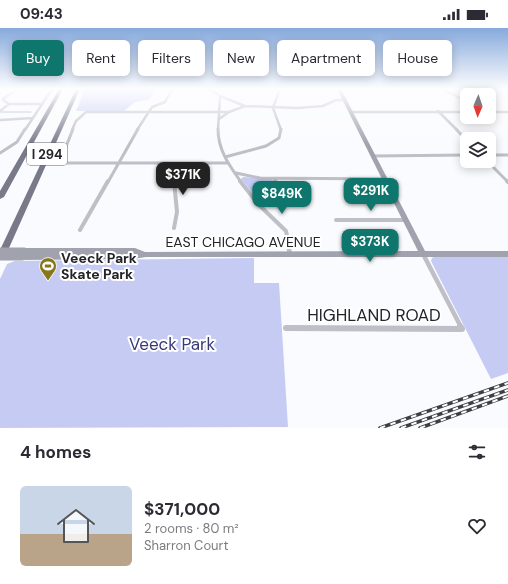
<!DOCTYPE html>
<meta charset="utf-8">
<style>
:root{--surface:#fff;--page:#f2f2f3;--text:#2b2b33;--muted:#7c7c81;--accent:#0f766e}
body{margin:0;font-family:"DM Sans",sans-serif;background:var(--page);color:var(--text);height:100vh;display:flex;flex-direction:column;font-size:15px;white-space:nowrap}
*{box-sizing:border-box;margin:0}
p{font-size:13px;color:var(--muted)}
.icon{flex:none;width:22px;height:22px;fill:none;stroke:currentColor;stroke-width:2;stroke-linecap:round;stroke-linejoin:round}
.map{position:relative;height:400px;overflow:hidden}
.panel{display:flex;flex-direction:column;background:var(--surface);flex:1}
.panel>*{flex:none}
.hud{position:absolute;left:12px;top:12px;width:484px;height:36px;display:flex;gap:8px}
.needle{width:26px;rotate:182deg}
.controls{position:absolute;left:460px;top:60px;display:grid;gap:8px}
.controls a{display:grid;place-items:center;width:36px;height:36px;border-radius:6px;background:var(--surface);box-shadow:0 2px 10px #0003;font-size:20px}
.price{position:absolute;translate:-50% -34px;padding:0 9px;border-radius:8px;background:var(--accent);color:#fff;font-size:13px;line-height:26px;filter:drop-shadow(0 1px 2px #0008)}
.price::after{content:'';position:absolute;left:50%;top:24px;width:12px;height:9px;margin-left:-6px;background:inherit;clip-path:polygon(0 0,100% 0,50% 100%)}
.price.on{background:#222;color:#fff}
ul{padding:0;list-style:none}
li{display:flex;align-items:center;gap:12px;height:100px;padding:0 20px}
li span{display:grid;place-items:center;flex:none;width:112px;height:80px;border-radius:6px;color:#555}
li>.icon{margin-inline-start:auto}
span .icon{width:48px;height:48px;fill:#fffc;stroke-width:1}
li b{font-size:17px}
h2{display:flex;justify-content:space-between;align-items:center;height:48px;padding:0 20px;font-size:17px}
.pill{padding:0 14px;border-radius:6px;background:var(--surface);box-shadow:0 2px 10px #0003;font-size:14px;line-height:36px}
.pill.on{background:var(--accent);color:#fff}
.status{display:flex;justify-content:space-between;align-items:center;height:28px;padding:0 20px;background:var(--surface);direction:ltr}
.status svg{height:11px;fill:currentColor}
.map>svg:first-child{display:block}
.green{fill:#c6cbf4}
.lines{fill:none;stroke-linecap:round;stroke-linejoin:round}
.stream{stroke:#9399ca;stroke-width:1}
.minor-far4{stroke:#bebfc7;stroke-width:2.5}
.minor-far3{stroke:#bebfc7;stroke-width:3}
.minor-far2{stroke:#bebfc7;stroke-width:4}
.minor-far1{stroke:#bebfc7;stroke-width:4.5}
.minor{stroke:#bebfc7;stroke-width:6}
.secondary{fill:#a0a2ad;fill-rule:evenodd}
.motorway{fill:#787a8a;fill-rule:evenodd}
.rail-casing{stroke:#3e3f44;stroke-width:3.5}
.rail{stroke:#fff;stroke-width:2;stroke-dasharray:5.5;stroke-linecap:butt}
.secondary-bridge{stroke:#a0a2ad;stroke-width:7}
.labels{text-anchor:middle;stroke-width:4;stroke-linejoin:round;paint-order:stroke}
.shield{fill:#fff;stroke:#65666a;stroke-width:1}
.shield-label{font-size:13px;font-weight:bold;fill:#23242a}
.street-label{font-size:14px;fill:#23242a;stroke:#fff}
.poi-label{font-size:14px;font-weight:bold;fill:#23242a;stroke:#fff;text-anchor:start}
.near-street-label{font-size:17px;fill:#23242a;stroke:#fff}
.near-park-label{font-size:17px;fill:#383976;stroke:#fff}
</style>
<div class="status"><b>09:43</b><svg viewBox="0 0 49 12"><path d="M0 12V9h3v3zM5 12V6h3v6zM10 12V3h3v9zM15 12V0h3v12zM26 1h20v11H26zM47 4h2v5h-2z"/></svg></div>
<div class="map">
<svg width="508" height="400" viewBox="0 0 508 400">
<rect width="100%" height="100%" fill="#fafbfe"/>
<path class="green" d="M85,61H155L150,71L135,74L124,83H76Z
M243,149L271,151L273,152L256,169L241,151Z
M434,229H508V345L491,351L431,233L432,230Z
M254,230V255H279L288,399L0,400V251L7,236L15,233Z"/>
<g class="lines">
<path class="stream" d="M1,84H31"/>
<path class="minor-far4" d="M209,61L220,68L218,102
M280,61L273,80L281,102
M443,61L467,74
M506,61L508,63
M220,68L245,78L297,80L323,78L336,72H344
M9,76H42
M0,83L9,76L3,72L4,70L18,61
M438,83L457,102
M350,84H467
M489,84H508
M219,91L229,84L245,78
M0,92L33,90
M25,102L52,61
M72,102L76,93L86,84H229
M137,102L152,79L165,74L172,61"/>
<path class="minor-far3" d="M73,101L61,131L62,134L65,135H228
M218,101C218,122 229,137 241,154
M456,101L467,113
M0,125L17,114L25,101
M489,127H508
M373,128L467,127
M225,129L266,118L279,110L281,101
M487,133L508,154
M172,136L174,154
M236,145L260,150L384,151
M108,154L138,101
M274,154L277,150"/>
<path class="minor-far2" d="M174,153L177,184L174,200
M240,153L259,177
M275,153L263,165L259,177L286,203L289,218
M507,153L508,154
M336,192H406
M80,202L108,153"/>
<path class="minor-far1" d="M288,217L290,226
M423,226L461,299"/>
<path class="minor" d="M286,300L462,301L460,298"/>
<path class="secondary" d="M337,61H341L425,223H508V229H146L133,231L22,232L20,231L19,229L20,227L22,226H114H24L22,225L21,223L22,221L24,220H135L145,224L418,223Z"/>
<path class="motorway" d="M59,61H63L4,169L0,171V163Z
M76,61H80L5,229L4,231L0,232V222Z"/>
<g class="rail-casing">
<path id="rail" d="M380,400L508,355
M401,400L508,362
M420,400L508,368"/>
</g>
<use href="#rail" class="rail"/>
<path class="secondary-bridge" d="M0,223H24
M0,229H22"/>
</g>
<linearGradient id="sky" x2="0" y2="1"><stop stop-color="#86a9dc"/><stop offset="0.52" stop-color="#fdfdff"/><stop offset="1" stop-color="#fdfdff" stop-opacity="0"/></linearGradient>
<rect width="508" height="117" fill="url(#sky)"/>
<defs>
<g id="stadium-pin" transform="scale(0.9)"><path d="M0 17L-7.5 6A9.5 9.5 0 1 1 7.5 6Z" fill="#86771c" stroke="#fff"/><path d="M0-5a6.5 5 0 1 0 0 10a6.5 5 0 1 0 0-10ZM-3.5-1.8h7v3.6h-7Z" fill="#fff"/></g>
</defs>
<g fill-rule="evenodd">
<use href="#stadium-pin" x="48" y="238"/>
</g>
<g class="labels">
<rect class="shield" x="27" y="115" width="40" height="22" rx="3"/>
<g class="shield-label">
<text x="47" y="131">I 294</text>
</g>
<g class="street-label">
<text x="243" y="219">EAST CHICAGO AVENUE</text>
</g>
<g class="poi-label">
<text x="61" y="235">Veeck Park<tspan x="61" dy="16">Skate Park</tspan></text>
</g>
<g class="near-street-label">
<text x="374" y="293">HIGHLAND ROAD</text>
</g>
<g class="near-park-label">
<text x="172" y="322">Veeck Park</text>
</g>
</g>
</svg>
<div class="controls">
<a><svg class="needle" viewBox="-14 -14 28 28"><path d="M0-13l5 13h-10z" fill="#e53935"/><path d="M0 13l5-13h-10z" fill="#7c7c81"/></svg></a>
<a><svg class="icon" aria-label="layers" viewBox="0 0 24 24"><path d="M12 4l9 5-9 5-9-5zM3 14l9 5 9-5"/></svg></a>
</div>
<b class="price on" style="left:183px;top:168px">$371K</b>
<b class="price" style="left:371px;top:184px">$291K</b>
<b class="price" style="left:282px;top:187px">$849K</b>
<b class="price" style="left:370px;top:235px">$373K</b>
<div class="hud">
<a class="pill on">Buy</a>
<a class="pill">Rent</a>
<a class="pill">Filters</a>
<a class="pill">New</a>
<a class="pill">Apartment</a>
<a class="pill">House</a>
</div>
</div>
<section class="panel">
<h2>4 homes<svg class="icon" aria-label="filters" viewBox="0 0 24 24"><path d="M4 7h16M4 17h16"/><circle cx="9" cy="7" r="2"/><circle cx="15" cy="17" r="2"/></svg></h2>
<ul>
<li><span style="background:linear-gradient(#c9d6e8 60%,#b9a48a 0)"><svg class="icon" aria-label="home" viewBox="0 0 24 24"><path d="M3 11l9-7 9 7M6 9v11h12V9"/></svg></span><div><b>$371,000</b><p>2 rooms · 80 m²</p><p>Sharron Court</p></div><svg class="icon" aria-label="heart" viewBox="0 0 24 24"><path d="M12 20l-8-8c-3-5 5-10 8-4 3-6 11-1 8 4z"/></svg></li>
</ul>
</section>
